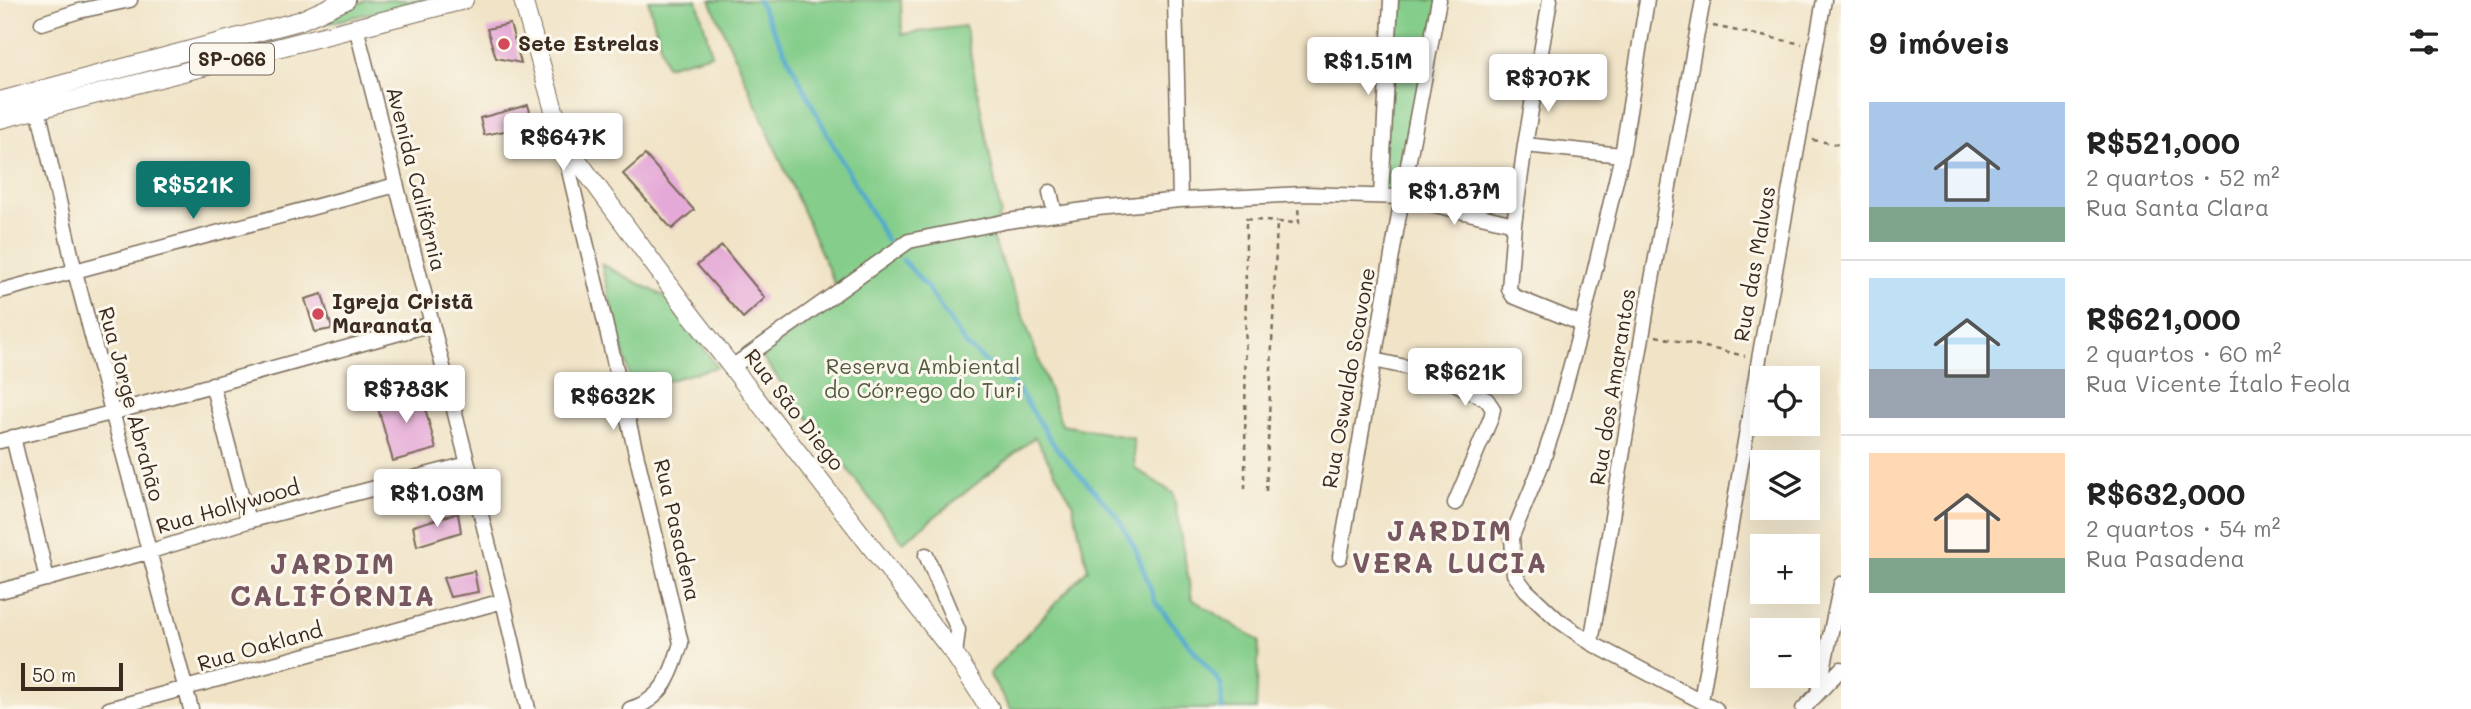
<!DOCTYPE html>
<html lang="pt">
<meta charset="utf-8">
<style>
:root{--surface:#fff;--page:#f2f2f2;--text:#222;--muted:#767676;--line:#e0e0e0;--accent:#0f766e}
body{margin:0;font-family:Mali,sans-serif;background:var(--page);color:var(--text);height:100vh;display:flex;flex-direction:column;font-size:26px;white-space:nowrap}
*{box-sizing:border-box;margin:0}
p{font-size:23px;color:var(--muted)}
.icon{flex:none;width:38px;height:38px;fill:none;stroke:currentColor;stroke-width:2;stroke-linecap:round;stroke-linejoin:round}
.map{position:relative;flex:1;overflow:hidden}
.sheet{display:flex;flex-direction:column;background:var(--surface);width:630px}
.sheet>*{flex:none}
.tools{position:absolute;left:1750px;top:366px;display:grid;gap:14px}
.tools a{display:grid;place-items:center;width:70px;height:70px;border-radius:0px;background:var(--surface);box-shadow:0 7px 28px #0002;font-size:35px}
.scale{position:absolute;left:21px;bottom:18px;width:102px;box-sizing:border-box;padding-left:7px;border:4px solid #3b2a1e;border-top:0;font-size:19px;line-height:24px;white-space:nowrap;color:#3b2a1e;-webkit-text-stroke:5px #fbf7ec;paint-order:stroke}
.price{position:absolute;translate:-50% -60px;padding:0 16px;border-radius:7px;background:#fff;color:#222;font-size:23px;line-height:46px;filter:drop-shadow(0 2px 4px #0008)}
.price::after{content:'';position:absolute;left:50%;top:42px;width:21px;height:16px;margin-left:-10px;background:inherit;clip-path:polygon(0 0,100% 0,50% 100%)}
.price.selected{background:var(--accent);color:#fff}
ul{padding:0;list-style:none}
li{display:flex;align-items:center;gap:21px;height:175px;padding:0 28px}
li+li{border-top:2px solid var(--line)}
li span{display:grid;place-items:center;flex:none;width:196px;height:140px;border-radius:0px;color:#555}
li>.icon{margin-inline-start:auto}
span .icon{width:84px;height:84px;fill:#fffc;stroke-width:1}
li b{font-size:30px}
h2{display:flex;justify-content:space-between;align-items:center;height:84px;padding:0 28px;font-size:30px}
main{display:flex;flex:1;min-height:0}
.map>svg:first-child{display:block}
.green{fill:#84cd8a;stroke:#607c54;stroke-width:2}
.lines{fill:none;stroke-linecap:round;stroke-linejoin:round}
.stream{stroke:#50a8cd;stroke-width:4.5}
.building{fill:#e5a9d7}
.minor-casing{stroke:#7a6b59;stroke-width:17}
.major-casing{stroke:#7a6b59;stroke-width:20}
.path{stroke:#7a6b59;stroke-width:2.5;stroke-dasharray:5 5;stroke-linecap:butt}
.minor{stroke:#fff;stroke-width:14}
.major{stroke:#fff;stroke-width:18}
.poi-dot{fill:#d1495b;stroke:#fbf7ec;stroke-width:2.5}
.labels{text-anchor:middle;stroke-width:6;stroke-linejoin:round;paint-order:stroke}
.shield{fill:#fbf7ec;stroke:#75685c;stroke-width:2}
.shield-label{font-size:19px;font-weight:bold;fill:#3b2a1e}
.poi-label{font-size:21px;font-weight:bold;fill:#3b2a1e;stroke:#fbf7ec;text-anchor:start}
.street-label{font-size:21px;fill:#3b2a1e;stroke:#fbf7ec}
.park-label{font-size:21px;fill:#515b3e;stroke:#fbf7ec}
.district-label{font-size:28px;font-weight:bold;letter-spacing:2px;fill:#76565f;stroke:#fbf7ec}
</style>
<main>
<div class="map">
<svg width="1841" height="709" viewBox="0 0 1841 709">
<rect width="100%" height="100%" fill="#fbf7ec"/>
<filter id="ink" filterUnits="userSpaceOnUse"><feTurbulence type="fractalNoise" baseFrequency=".0143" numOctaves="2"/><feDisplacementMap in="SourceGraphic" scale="14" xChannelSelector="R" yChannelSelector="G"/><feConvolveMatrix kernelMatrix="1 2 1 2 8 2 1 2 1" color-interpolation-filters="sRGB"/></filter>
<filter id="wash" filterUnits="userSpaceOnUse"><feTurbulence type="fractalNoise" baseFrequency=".00686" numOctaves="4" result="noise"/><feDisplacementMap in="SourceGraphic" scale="28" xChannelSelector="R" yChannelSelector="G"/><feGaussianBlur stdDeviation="1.57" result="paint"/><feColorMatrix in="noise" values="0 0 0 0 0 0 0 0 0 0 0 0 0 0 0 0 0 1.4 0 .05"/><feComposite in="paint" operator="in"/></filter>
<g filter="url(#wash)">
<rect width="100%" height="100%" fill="#f0e3c6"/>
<path class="green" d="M366,0H427L324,24L325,20Z
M648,0H697L712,54L666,66Z
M710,0H901L902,34L965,26L1001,214L990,232L1017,299L1062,425L1133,438L1135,468L1173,493L1192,599L1259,641L1256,709H1011L989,674L1088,569L1072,502L1035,437L903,542L761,356L841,298Z
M1391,0H1439L1402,197L1381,196Z
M601,264L668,298L717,367L633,390Z"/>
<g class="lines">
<path class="stream" d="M758,0L831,141L887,241
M903,260L927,287L966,345L1018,389L1056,448L1117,516L1135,548L1156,603L1221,684L1222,709"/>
</g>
<g id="blocks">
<path class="building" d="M510,24L521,63L496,58L487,29Z
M528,105L534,125L484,135L480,118Z
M645,155L694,210L672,229L623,174Z
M722,246L765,298L743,318L697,265Z
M322,294L332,329L315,332L305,299Z
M420,389L436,449L393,461L376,401Z
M458,513L461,532L417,546L413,526Z
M474,571L478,592L450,597L443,578Z"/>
</g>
</g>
<g filter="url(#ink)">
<use href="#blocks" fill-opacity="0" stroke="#7a6b59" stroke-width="2"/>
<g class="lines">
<g class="minor-casing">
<path id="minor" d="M1175,0L1180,200
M1550,0L1525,145L1514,224L1509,289L1513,296L1582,324
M1703,0L1647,307L1591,643L1716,709
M42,23L79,11L130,0
M356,27L503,601L528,709
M38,108L75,272L191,709
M562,141L681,643C672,673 663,700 630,709
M1525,145L1622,155
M1050,192L1055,214
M1381,196L1391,0
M0,291L396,185
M1374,360L1437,374L1487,400L1493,409L1491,418L1455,503
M732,367L909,241L1008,221L1098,208L1180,200L1304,194L1402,197L1514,224
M212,384L248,521
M13,437L47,579
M0,441L111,413L432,324
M926,555L958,630L955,655
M1340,557L1402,197L1439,0
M0,591L148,552L248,521L468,464
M1591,643L1558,620L1526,590L1514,574L1512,536L1541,466L1555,424L1582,324L1622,155L1647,0
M1818,693L1841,584
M1701,701L1759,359L1824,0
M109,709L503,601
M1803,709L1841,669"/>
</g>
<g class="major-casing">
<path id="major" d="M523,0L562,139L689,312L955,655L990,709
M0,101L299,21L346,0
M0,119L464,0"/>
</g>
<path class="path" d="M1713,26L1802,44
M1813,140L1841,145
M1656,336L1745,356
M1245,489L1246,219L1277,222
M1266,491L1277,222L1299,223L1298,206"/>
<use href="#minor" class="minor"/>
<use href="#major" class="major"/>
</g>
</g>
<g class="poi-dot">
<circle cx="504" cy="44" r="7"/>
<circle cx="318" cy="314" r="7"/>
</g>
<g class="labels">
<rect class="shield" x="190" y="43.5" width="84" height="31" rx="5"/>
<g class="shield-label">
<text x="232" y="66">SP-066</text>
</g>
<g class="poi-label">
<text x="518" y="51">Sete Estrelas</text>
<text x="332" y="309">Igreja Cristã<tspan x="332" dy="24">Maranata</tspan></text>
</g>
<g class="street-label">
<text transform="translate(416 179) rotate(76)" y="7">Avenida Califórnia</text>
<text transform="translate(1755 264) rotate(-80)" y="7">Rua das Malvas</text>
<text transform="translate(1349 378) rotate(-80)" y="7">Rua Oswaldo Scavone</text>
<text transform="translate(1613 387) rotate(-81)" y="7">Rua dos Amarantos</text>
<text transform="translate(131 404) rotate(75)" y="7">Rua Jorge Abrahão</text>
<text transform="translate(794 410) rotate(52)" y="7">Rua São Diego</text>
<text transform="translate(228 507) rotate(-16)" y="7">Rua Hollywood</text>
<text transform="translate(677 530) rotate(77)" y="7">Rua Pasadena</text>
<text transform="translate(260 647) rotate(-16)" y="7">Rua Oakland</text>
</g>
<g class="park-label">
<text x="923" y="374">Reserva Ambiental<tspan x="923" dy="24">do Córrego do Turi</tspan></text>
</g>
<g class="district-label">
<text x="1450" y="541">JARDIM<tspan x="1450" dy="32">VERA LUCIA</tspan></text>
<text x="333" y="574">JARDIM<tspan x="333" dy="32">CALIFÓRNIA</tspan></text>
</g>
</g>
</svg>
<div class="tools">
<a><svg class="icon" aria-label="locate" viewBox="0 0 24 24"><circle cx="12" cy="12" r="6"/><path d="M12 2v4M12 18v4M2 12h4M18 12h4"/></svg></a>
<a><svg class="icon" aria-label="layers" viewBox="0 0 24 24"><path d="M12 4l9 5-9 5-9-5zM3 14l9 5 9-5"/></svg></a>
<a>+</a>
<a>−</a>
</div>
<div class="scale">50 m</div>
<b class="price" style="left:1368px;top:97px">R$1.51M</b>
<b class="price" style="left:1548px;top:114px">R$707K</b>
<b class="price" style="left:563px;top:173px">R$647K</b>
<b class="price selected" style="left:193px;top:221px">R$521K</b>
<b class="price" style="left:1454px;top:227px">R$1.87M</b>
<b class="price" style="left:1465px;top:408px">R$621K</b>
<b class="price" style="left:406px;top:425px">R$783K</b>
<b class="price" style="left:613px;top:432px">R$632K</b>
<b class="price" style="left:437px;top:529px">R$1.03M</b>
</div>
<section class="sheet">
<h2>9 imóveis<svg class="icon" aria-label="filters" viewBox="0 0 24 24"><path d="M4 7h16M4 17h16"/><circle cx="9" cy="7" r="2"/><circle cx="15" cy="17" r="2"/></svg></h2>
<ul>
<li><span style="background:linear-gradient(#a9c7e8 75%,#7fa58c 0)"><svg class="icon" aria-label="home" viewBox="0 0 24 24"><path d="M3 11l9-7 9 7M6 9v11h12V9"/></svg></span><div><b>R$521,000</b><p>2 quartos · 52 m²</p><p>Rua Santa Clara</p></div></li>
<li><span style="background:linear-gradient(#bfe0f5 65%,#9aa5b1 0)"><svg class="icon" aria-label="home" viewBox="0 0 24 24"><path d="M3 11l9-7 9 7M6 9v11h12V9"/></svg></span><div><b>R$621,000</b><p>2 quartos · 60 m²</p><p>Rua Vicente Ítalo Feola</p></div></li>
<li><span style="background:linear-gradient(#ffd9b3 75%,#7fa58c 0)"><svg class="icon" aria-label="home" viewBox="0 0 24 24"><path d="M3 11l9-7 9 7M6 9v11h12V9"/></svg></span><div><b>R$632,000</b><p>2 quartos · 54 m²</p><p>Rua Pasadena</p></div></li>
</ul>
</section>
</main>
